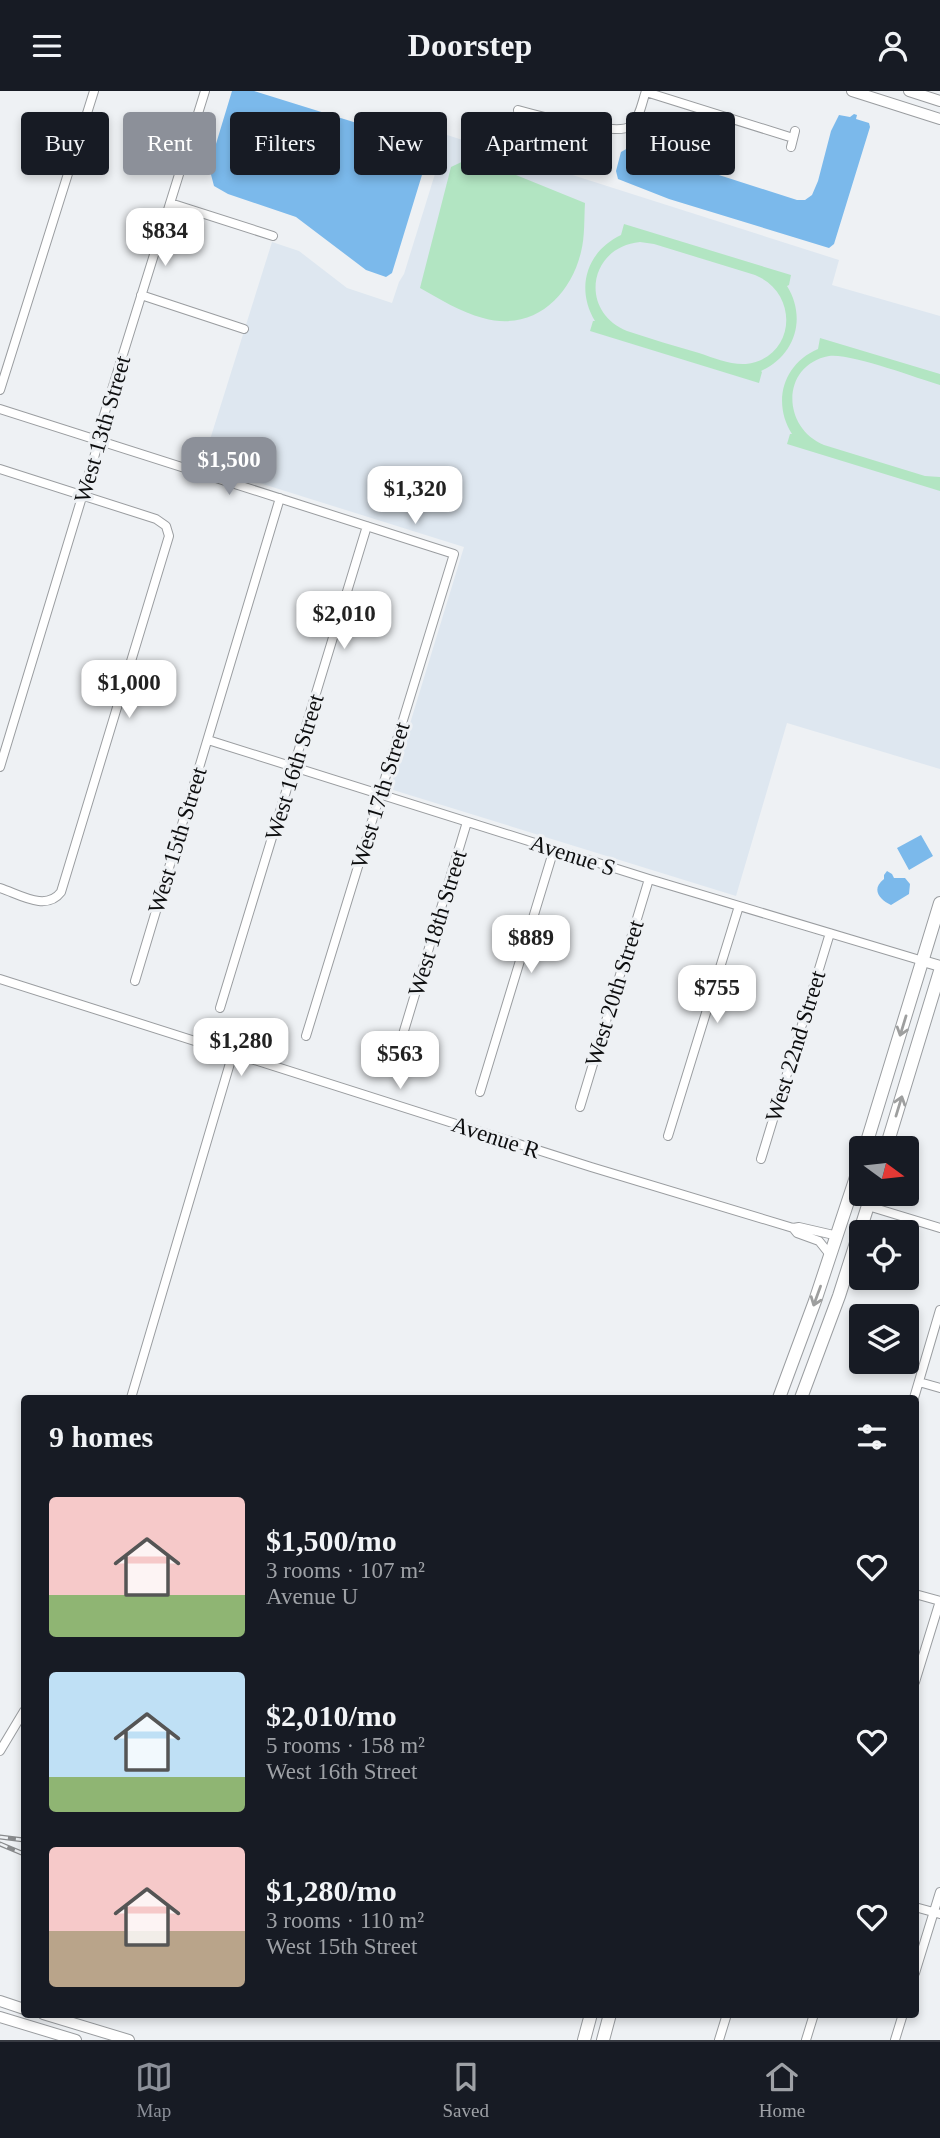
<!DOCTYPE html>
<meta charset="utf-8">
<style>
:root{--surface:#171b24;--page:#242831;--text:#f1f3f6;--muted:#9ea1a6;--line:#363941;--accent:#8c9099}
body{margin:0;font-family:Georgia,serif;background:var(--page);color:var(--text);height:100vh;display:flex;flex-direction:column;font-size:26px;white-space:nowrap}
*{box-sizing:border-box;margin:0}
p{font-size:23px;color:var(--muted)}
.icon{flex:none;width:38px;height:38px;fill:none;stroke:currentColor;stroke-width:2;stroke-linecap:round;stroke-linejoin:round}
.map{position:relative;flex:1;overflow:hidden}
.drawer{position:absolute;left:21px;top:1304px;width:898px;height:623px;display:flex;flex-direction:column;background:var(--surface);border-radius:7px;box-shadow:0 4px 10px #0003}
.drawer>*{flex:none}
.hud{position:absolute;left:21px;top:21px;width:900px;height:63px;display:flex;gap:14px}
.needle{width:46px;rotate:105deg}
.fabs{position:absolute;left:849px;top:1045px;display:grid;gap:14px}
.fabs a{display:grid;place-items:center;width:70px;height:70px;border-radius:7px;background:var(--surface);box-shadow:0 4px 10px #0003;font-size:35px}
.price{position:absolute;translate:-50% -60px;padding:0 16px;border-radius:14px;background:#fff;color:#222;font-size:23px;line-height:46px;filter:drop-shadow(0 2px 4px #0008)}
.price::after{content:'';position:absolute;left:50%;top:42px;width:21px;height:16px;margin-left:-10px;background:inherit;clip-path:polygon(0 0,100% 0,50% 100%)}
.price.selected{background:var(--accent);color:#fff}
ul{padding:0;list-style:none}
li{display:flex;align-items:center;gap:21px;height:175px;padding:0 28px}
li span{display:grid;place-items:center;flex:none;width:196px;height:140px;border-radius:7px;color:#555}
li>.icon{margin-inline-start:auto}
span .icon{width:84px;height:84px;fill:#fffc;stroke-width:1}
li b{font-size:30px}
h2{display:flex;justify-content:space-between;align-items:center;height:84px;padding:0 28px;font-size:30px}
.pill{padding:0 24px;border-radius:7px;background:var(--surface);box-shadow:0 4px 10px #0003;font-size:24px;line-height:63px}
.pill.selected{background:var(--accent);color:#fff}
header{display:flex;justify-content:space-between;align-items:center;height:91px;padding:0 28px;background:var(--surface);font-size:32px;font-weight:600}
.tabs{display:flex;justify-content:space-around;align-items:center;height:98px;border-top:2px solid var(--line);background:var(--surface);font-size:19px;color:var(--muted)}
.tabs a{display:grid;justify-items:center;gap:4px}
.tabs .selected{color:var(--accent)}
.map>svg:first-child{display:block}
.built{fill:#dee7f0}
.green{fill:#b2e5c2;fill-rule:evenodd}
.water{fill:#7bb9eb}
.lines{fill:none;stroke-linecap:round;stroke-linejoin:round}
.street-casing{stroke:#9a9da0;stroke-width:10}
.secondary-casing{stroke:#9a9da0;stroke-width:12}
.primary-casing{stroke:#9a9da0;stroke-width:14}
.street{stroke:#fff;stroke-width:8}
.secondary{stroke:#fff;stroke-width:10}
.primary{stroke:#fff;stroke-width:12}
.rail-casing{stroke:#888a8c;stroke-width:5}
.rail{stroke:#eef1f4;stroke-width:2.5;stroke-dasharray:8;stroke-linecap:butt}
.oneway{stroke:#9e9f9f}
.labels{text-anchor:middle;stroke-width:6;stroke-linejoin:round;paint-order:stroke}
.street-label{font-size:23px;fill:#0d0e0f;stroke:#eef1f4}
</style>
<header><svg class="icon" aria-label="menu" viewBox="0 0 24 24"><path d="M4 6h16M4 12h16M4 18h16"/></svg>Doorstep<svg class="icon" aria-label="person" viewBox="0 0 24 24"><circle cx="12" cy="8" r="4"/><path d="M4 21q1-7 8-7t8 7"/></svg></header>
<div class="map">
<svg width="940" height="1949" viewBox="0 0 940 1949">
<rect width="100%" height="100%" fill="#eef1f4"/>
<path class="built" d="M447,44L839,169L832,194L940,225V678L787,632L736,805L390,698L464,456L202,374L272,151L299,160L347,197L392,212L399,191L404,183Z"/>
<path class="green" d="M472,66L585,112C584,128 585,146 581,161C570,207 532,241 483,227C460,221 440,208 420,197L451,76Z
M624,133L791,184L789,194L787,195C807,227 795,265 761,280L762,281L759,292L590,240L593,230H595C575,197 587,160 621,144ZM640,151L654,153L755,184C800,202 796,267 746,273C730,274 714,267 699,262C675,255 651,248 627,240C579,221 588,156 640,151Z
M820,247L940,283V294C916,287 851,262 829,265C781,274 781,336 824,354L925,385L940,386V400L787,353L790,343H792C772,311 783,273 818,258Z"/>
<path class="water" d="M232,0H254L421,52L429,61L392,182L386,186L366,179L296,126L228,103L214,95L209,76Z
M839,24L850,26L854,23L857,24L856,28L869,32L870,36L834,153L829,157L669,108L618,88L616,80L621,61L628,57L638,58L797,109H805L812,104L818,90L831,40Z
M921,744L933,765L909,779L897,757Z
M887,780L892,783L894,787H905L910,793L909,803L891,814C879,808 871,798 884,788V784Z"/>
<g class="lines">
<g class="street-casing">
<path id="street" d="M646,1L793,47
M518,19C536,24 617,46 631,35C640,27 642,11 646,0
M791,56L795,40
M170,112L273,145
M141,204L244,238
M0,299L94,0
M0,318L454,463L306,945
M0,378L156,428L166,435L169,445L61,801C46,821 19,803 0,797
M208,649L649,788L923,870
M0,676L99,350L100,337L205,0
M0,888L591,1076L793,1137L799,1136L838,1145
M135,890L280,407
M220,917L367,435
M394,973L467,731
M480,1001L554,758
M580,1016L649,788
M668,1045L739,815
M761,1068L830,842
M864,1102L868,1115L940,1137
M793,1137L797,1142L819,1150L831,1165
M919,1291L940,1297
M131,1307L233,962
M914,1307L940,1219
M915,1503L940,1510
M915,1591L940,1510
M0,1660L24,1620
M915,1816L940,1823
M915,1882L940,1801
M719,1949L727,1923
M806,1949L814,1923
M895,1949L903,1923"/>
</g>
<g class="secondary-casing">
<path id="secondary" d="M852,0L940,28
M909,0L940,10
M923,870L940,875
M0,1910L24,1918
M43,1923L129,1949
M0,1926L76,1949"/>
</g>
<g class="primary-casing">
<path id="primary" d="M865,1057L940,812
M886,1057L940,880
M779,1307L815,1210L861,1071
M801,1307L839,1205L872,1102
M584,1949L591,1923
M603,1949L610,1923"/>
</g>
<use href="#street" class="street"/>
<use href="#secondary" class="secondary"/>
<use href="#primary" class="primary"/>
<g class="rail-casing">
<path id="rail" d="M0,1746L24,1749
M0,1753L24,1763"/>
</g>
<use href="#rail" class="rail"/>
</g>
<defs><path id="oneway-shaft" d="M-6 0H5M1.5-3L5.5 0L1.5 3" fill="none" stroke-width="1.6" stroke-linecap="round" stroke-linejoin="round" transform="scale(1.75)"/></defs>
<g class="oneway">
<use href="#oneway-shaft" transform="translate(903 935) rotate(107)"/>
<use href="#oneway-shaft" transform="translate(899 1015) rotate(-73)"/>
<use href="#oneway-shaft" transform="translate(817 1205) rotate(110)"/>
</g>
<g class="labels">
<g class="street-label">
<text transform="translate(102 338) rotate(-74)" y="8">West 13th Street</text>
<text transform="translate(294 676) rotate(-73)" y="8">West 16th Street</text>
<text transform="translate(380 704) rotate(-73)" y="8">West 17th Street</text>
<text transform="translate(177 749) rotate(-73)" y="8">West 15th Street</text>
<text transform="translate(573 764) rotate(18)" y="8">Avenue S</text>
<text transform="translate(437 832) rotate(-73)" y="8">West 18th Street</text>
<text transform="translate(614 902) rotate(-73)" y="8">West 20th Street</text>
<text transform="translate(795 955) rotate(-73)" y="8">West 22nd Street</text>
<text transform="translate(496 1046) rotate(18)" y="8">Avenue R</text>
</g>
</g>
</svg>
<div class="fabs">
<a><svg class="needle" viewBox="-14 -14 28 28"><path d="M0-13l5 13h-10z" fill="#e53935"/><path d="M0 13l5-13h-10z" fill="#9ea1a6"/></svg></a>
<a><svg class="icon" aria-label="locate" viewBox="0 0 24 24"><circle cx="12" cy="12" r="6"/><path d="M12 2v4M12 18v4M2 12h4M18 12h4"/></svg></a>
<a><svg class="icon" aria-label="layers" viewBox="0 0 24 24"><path d="M12 4l9 5-9 5-9-5zM3 14l9 5 9-5"/></svg></a>
</div>
<b class="price" style="left:165px;top:177px">$834</b>
<b class="price selected" style="left:229px;top:406px">$1,500</b>
<b class="price" style="left:415px;top:435px">$1,320</b>
<b class="price" style="left:344px;top:560px">$2,010</b>
<b class="price" style="left:129px;top:629px">$1,000</b>
<b class="price" style="left:531px;top:884px">$889</b>
<b class="price" style="left:717px;top:934px">$755</b>
<b class="price" style="left:241px;top:987px">$1,280</b>
<b class="price" style="left:400px;top:1000px">$563</b>
<div class="hud">
<a class="pill">Buy</a>
<a class="pill selected">Rent</a>
<a class="pill">Filters</a>
<a class="pill">New</a>
<a class="pill">Apartment</a>
<a class="pill">House</a>
</div>
<section class="drawer">
<h2>9 homes<svg class="icon" aria-label="filters" viewBox="0 0 24 24"><path d="M4 7h16M4 17h16"/><circle cx="9" cy="7" r="2"/><circle cx="15" cy="17" r="2"/></svg></h2>
<ul>
<li><span style="background:linear-gradient(#f6c9c9 70%,#8fb573 0)"><svg class="icon" aria-label="home" viewBox="0 0 24 24"><path d="M3 11l9-7 9 7M6 9v11h12V9"/></svg></span><div><b>$1,500/mo</b><p>3 rooms · 107 m²</p><p>Avenue U</p></div><svg class="icon" aria-label="heart" viewBox="0 0 24 24"><path d="M12 20l-8-8c-3-5 5-10 8-4 3-6 11-1 8 4z"/></svg></li>
<li><span style="background:linear-gradient(#bfe0f5 75%,#8fb573 0)"><svg class="icon" aria-label="home" viewBox="0 0 24 24"><path d="M3 11l9-7 9 7M6 9v11h12V9"/></svg></span><div><b>$2,010/mo</b><p>5 rooms · 158 m²</p><p>West 16th Street</p></div><svg class="icon" aria-label="heart" viewBox="0 0 24 24"><path d="M12 20l-8-8c-3-5 5-10 8-4 3-6 11-1 8 4z"/></svg></li>
<li><span style="background:linear-gradient(#f6c9c9 60%,#b9a48a 0)"><svg class="icon" aria-label="home" viewBox="0 0 24 24"><path d="M3 11l9-7 9 7M6 9v11h12V9"/></svg></span><div><b>$1,280/mo</b><p>3 rooms · 110 m²</p><p>West 15th Street</p></div><svg class="icon" aria-label="heart" viewBox="0 0 24 24"><path d="M12 20l-8-8c-3-5 5-10 8-4 3-6 11-1 8 4z"/></svg></li>
</ul>
</section>
</div>
<nav class="tabs">
<a class="selected"><svg class="icon" aria-label="map" viewBox="0 0 24 24"><path d="M3 6l6-2 6 2 6-2v14l-6 2-6-2-6 2zM9 4v14M15 6v14"/></svg>Map</a>
<a><svg class="icon" aria-label="saved" viewBox="0 0 24 24"><path d="M7 4h10v16l-5-4-5 4z"/></svg>Saved</a>
<a><svg class="icon" aria-label="home" viewBox="0 0 24 24"><path d="M3 11l9-7 9 7M6 9v11h12V9"/></svg>Home</a>
</nav>
